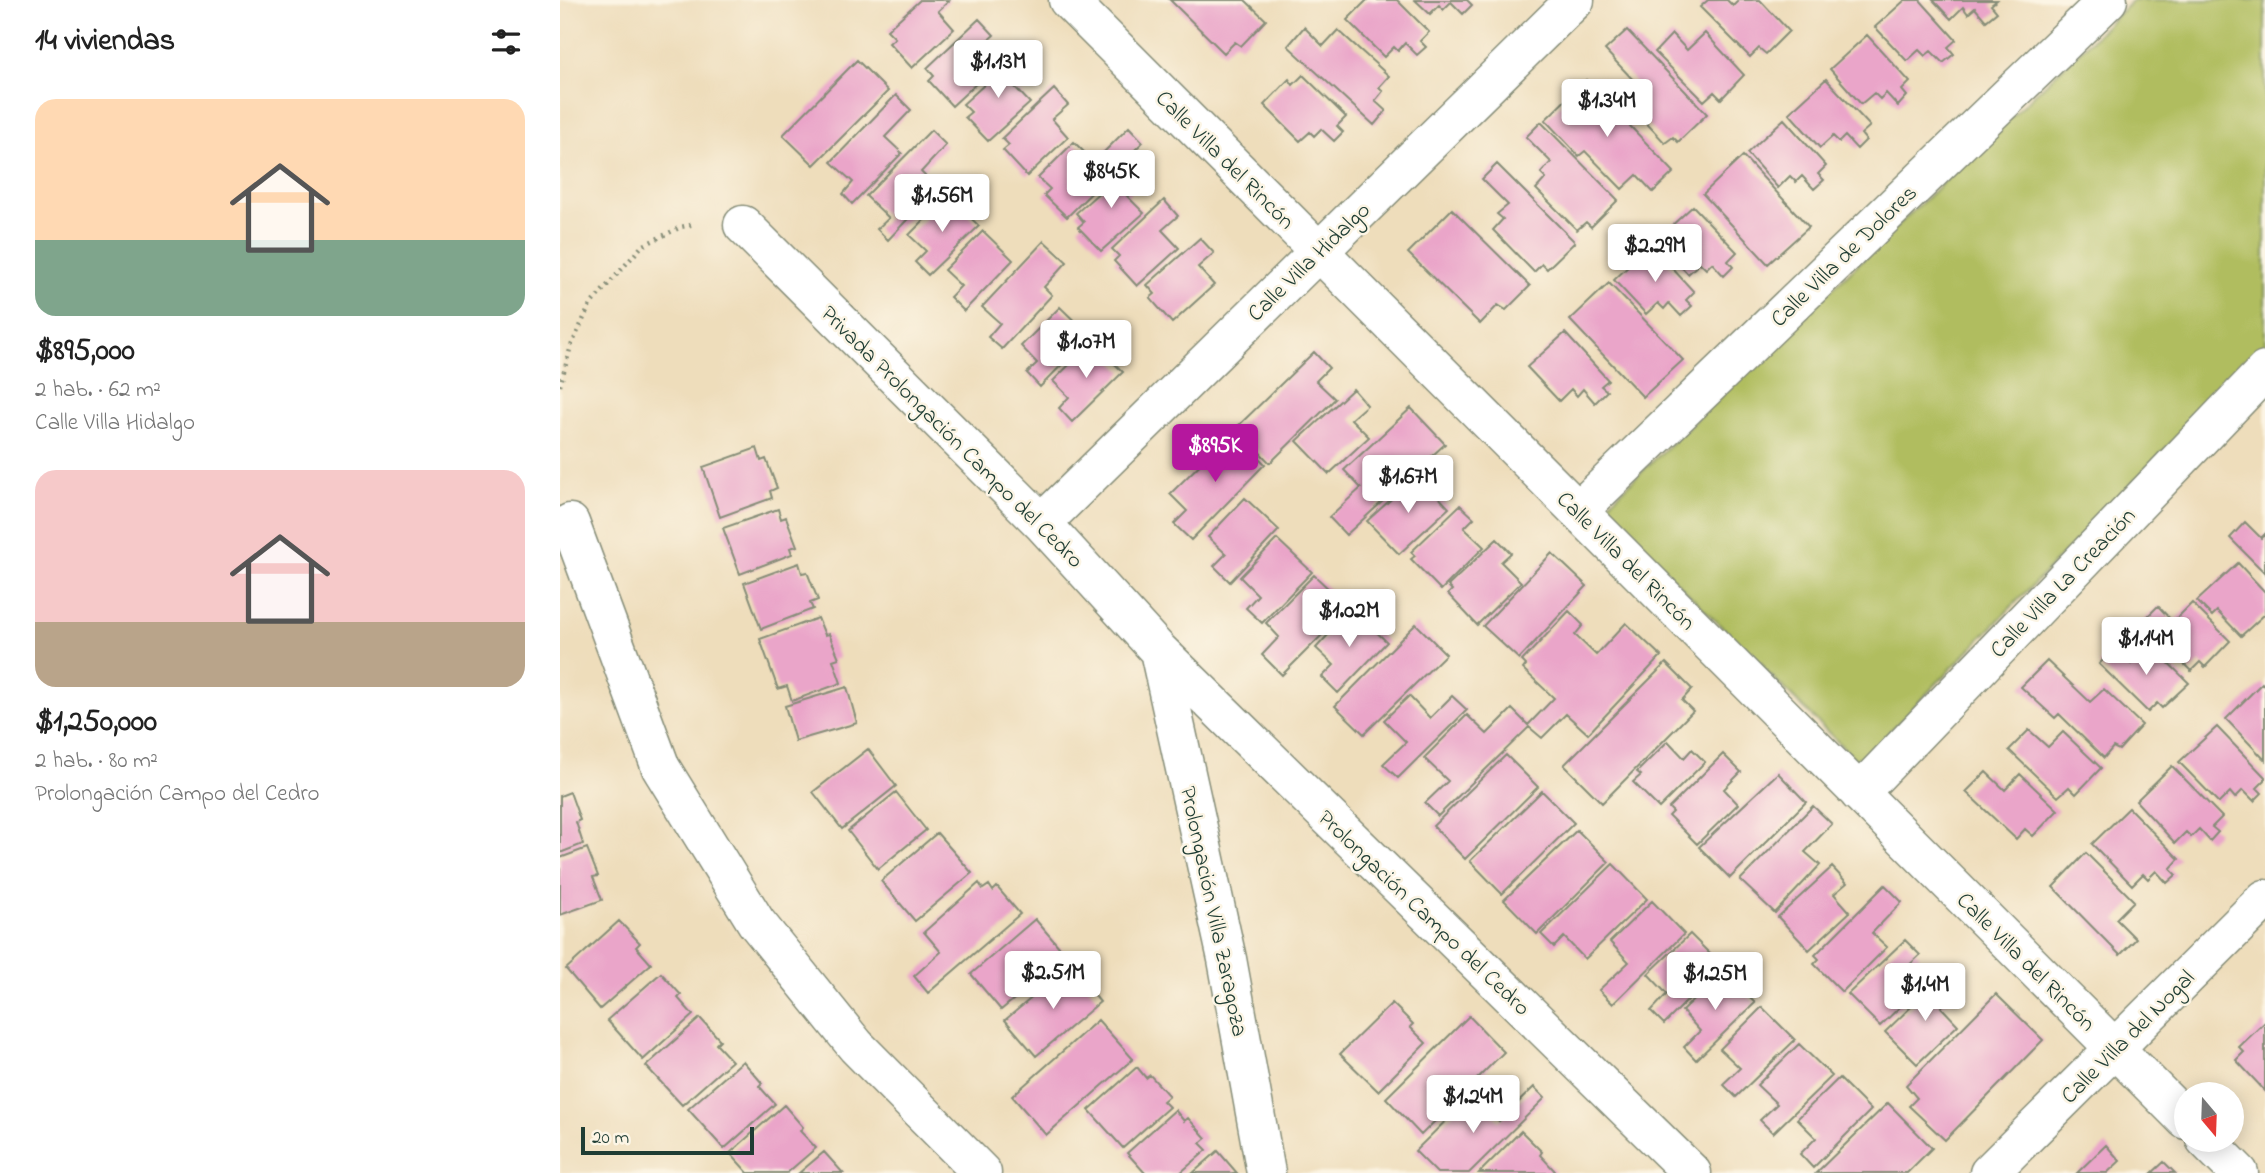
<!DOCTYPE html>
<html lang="es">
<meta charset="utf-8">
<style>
:root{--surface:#fff;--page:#f6f6f6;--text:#222;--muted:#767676;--accent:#b5179e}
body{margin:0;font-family:"Indie Flower",sans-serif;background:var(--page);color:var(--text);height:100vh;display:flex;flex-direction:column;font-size:26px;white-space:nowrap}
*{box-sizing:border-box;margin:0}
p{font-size:23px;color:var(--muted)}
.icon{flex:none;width:38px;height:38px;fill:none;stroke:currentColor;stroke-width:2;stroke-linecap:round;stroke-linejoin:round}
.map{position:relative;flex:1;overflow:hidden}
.drawer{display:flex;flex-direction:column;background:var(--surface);width:560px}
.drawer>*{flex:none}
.needle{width:46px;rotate:161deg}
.controls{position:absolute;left:1614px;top:1082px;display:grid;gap:14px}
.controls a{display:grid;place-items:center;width:70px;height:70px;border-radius:50%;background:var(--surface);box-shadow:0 4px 18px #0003;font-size:35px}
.scale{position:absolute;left:21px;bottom:18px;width:173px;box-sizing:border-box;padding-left:7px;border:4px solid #1f3d34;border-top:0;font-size:19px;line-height:24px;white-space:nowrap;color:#1f3d34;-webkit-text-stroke:5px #fcf5e5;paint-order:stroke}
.price{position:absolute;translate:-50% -60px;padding:0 16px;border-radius:7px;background:#fff;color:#222;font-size:23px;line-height:46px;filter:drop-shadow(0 2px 4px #0008)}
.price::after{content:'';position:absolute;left:50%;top:42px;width:21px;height:16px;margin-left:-10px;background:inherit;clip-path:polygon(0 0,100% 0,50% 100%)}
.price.selected{background:var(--accent);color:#fff}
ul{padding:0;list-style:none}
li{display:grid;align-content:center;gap:14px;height:371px;padding:0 35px}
li span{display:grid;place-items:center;height:217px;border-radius:21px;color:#555}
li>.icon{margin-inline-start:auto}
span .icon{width:126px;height:126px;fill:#fffc;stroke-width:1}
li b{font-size:30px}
h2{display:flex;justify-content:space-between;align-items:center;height:84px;padding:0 35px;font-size:30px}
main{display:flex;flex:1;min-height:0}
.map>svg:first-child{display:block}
.green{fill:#b0bd5f;stroke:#687d4a;stroke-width:2}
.building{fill:#eaa5c9}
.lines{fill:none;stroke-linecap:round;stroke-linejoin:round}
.street-casing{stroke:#868d78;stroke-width:41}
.path{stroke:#868d78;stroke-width:4.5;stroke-dasharray:2 5;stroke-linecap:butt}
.street{stroke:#fff;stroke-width:38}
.labels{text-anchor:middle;stroke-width:5;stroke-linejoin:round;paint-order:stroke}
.street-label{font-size:23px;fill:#1f3d34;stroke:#fcf5e5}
</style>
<main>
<section class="drawer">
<h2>14 viviendas<svg class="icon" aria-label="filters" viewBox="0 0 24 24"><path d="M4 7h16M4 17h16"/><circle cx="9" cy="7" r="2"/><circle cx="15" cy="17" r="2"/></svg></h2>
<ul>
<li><span style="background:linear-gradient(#ffd9b3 65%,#7fa58c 0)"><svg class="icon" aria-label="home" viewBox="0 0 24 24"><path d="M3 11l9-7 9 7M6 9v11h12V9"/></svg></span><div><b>$895,000</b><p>2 hab. · 62 m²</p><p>Calle Villa Hidalgo</p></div></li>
<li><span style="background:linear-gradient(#f6c9c9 70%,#b9a48a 0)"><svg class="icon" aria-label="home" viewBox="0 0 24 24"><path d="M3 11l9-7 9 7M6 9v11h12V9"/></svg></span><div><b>$1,250,000</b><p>2 hab. · 80 m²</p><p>Prolongación Campo del Cedro</p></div></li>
</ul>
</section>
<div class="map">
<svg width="1705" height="1173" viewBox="0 0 1705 1173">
<rect width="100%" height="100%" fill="#fcf5e5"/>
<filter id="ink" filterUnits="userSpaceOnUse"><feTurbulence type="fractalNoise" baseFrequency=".0143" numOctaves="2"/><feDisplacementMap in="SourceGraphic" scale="14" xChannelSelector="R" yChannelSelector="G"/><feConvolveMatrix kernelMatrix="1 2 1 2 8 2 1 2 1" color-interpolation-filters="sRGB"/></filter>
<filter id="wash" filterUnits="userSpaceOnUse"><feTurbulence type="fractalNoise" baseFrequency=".00686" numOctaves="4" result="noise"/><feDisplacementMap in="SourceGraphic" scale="28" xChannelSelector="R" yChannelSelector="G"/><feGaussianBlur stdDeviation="1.57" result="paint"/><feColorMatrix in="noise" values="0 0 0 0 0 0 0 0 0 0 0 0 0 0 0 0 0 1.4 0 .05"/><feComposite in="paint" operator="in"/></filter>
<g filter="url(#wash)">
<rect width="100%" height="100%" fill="#edb"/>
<path class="green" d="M1573,0H1705V347L1299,763L1043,509Z"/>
<g id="blocks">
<path class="building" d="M360,0H390L378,11L394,29L352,68L329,43L335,38L327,30Z
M610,0H685L706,20L681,46L675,42L664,53Z
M807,0H837L869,32L860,41L866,47L857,55L845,43L838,51L834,47L824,57L787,20Z
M855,0H907L912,5L903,14L891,2L883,10L879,5L870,14Z
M1148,0H1167L1173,6L1179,0H1200L1229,31L1206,54L1199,48L1190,57L1140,7Z
M1345,0H1360L1396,40L1388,47L1394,54L1383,63L1371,51L1365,56L1359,50L1347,61L1315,27Z
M1373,0H1437L1431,5L1437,12L1426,21L1415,8L1408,14L1403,7L1391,19Z
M419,19L434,35L418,49L434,67L392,106L369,81L374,76L367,68Z
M744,27L763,46L778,30L829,76L819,87L823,91L815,101L826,111L814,125L728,46Z
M1067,30L1147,114L1118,142L1113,137L1105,143L1062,97L1076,83L1045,50Z
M1145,33L1184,75L1161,99L1154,92L1144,101L1095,52L1112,34L1127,50Z
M1307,35L1350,82L1342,90L1347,96L1338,106L1326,93L1320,99L1314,93L1301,104L1270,69Z
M456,56L469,71L454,86L470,103L428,141L405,117L411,112L403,104Z
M297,60L328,91L254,165L223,135Z
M743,75L786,117L777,126L783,132L774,141L761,129L754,136L750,132L740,141L704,105L729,79L733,85Z
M1266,79L1310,126L1301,134L1306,140L1297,149L1285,136L1279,142L1273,136L1260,148L1229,113Z
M1026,80L1114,172L1093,192L1077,175L1062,189L1025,151L1019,156L985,120Z
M494,89L508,105L492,119L508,137L467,176L443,150L449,145L442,138Z
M336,95L351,110L325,137L342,153L292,204L283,194L293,182L271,162Z
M1224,119L1266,166L1258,174L1264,180L1254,189L1242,176L1236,182L1230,176L1218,188L1187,153Z
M981,122L1058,200L1031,227L1026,222L1017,230L976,189L986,178L981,173L991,162L966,137Z
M569,127L583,142L507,217L484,195L490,189L478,178L514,142L534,162Z
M371,130L386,145L361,172L377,188L328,240L317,229L329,218L306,196Z
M1183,156L1249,227L1208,264L1143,194Z
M937,164L1015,242L987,269L982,264L974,272L933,230L943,219L937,214L948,205L922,179Z
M569,166L583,181L567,196L584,213L541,251L518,227L524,222L516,213Z
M388,196L419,226L368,275L355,262L366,251L349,235Z
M604,200L618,216L602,230L619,248L577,286L554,261L559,256L552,249Z
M1133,206L1177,252L1168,261L1173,267L1164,276L1152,263L1146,269L1140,263L1128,274L1096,240Z
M892,209L970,286L946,310L938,305L920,324L848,253Z
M423,231L453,260L404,311L390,297L401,286L384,270Z
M640,238L654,253L638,267L654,285L612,323L590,298L595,294L587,285Z
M484,241L507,262L484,287L492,295L442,349L428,337L440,323L422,307Z
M1091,245L1134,292L1126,300L1132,306L1121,316L1109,303L1104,309L1098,303L1086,314L1054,280Z
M1049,283L1123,360L1083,397L1010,320Z
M500,307L530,336L480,387L467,373L477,363L461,346Z
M1005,333L1048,380L1041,386L1047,391L1035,403L1023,389L1017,396L1011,389L999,401L967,367Z
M532,342L563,372L512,422L499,408L509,397L493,381Z
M754,352L769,368L756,381L775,399L710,463L676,428Z
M793,389L807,405L791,419L809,437L769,474L737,441Z
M851,408L885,444L786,535L769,517L801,488L784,470Z
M673,432L705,464L631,540L614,524L627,511L610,494Z
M197,448L201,461L206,459L217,488L210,491L212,498L160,517L143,467Z
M858,475L889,508L839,554L807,521Z
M685,498L719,530L670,582L654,566L666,554L648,537Z
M900,505L914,518L904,528L924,547L881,590L851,559L855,556L851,552Z
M218,509L221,519L226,517L237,546L230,548L232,554L180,574L163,528Z
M1685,522L1701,538L1705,534V573L1670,538Z
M717,539L752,572L702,623L686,608L698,595L680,577Z
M937,539L951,553L941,562L961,582L917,625L888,594L892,590L888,586Z
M992,553L1027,586L959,659L923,626Z
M239,563L242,573L247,572L258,600L250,603L253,609L201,629L184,583Z
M1678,563L1705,592V614L1681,636L1657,611L1652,616L1637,601Z
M754,575L789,608L722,675L702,655L719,637L706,623Z
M1632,603L1670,641L1645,667L1640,662L1631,671L1582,622L1598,606L1613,622Z
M792,609L827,642L778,693L762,677L774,665L756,648Z
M1009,611L1023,625L1015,635L1036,655L1066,623L1101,656L1028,734L1006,714L982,738L969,727L878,816L865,803L888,781L864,758L907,715L927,734L952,709L968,725L994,698L963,669L966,665L962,661Z
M258,618L265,635L269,634L279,658L273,660L281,683L232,701L227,686L218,689L200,639Z
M856,624L886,654L804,734L775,706Z
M1590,645L1629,683L1602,708L1597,703L1588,712L1539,664L1555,648L1571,664Z
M1487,661L1530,702L1544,689L1582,725L1559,750L1553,747L1544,758L1499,714L1495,718L1461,687Z
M1106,663L1132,689L1122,700L1133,711L1042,803L1004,765Z
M1702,683L1705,686V760L1666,719Z
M287,687L297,723L235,741L225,706Z
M849,696L870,718L892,696L907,710L838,778L823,764L846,742L824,720Z
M1657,727L1705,777V780L1697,788L1702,793L1694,801L1683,790L1675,798L1670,792L1659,803L1619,762Z
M1469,730L1488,747L1503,732L1541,768L1516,794L1509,787L1498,797L1449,750Z
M1108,741L1124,758L1132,749L1145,762L1099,808L1073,782L1081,775L1077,772Z
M308,749L336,786L282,829L253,792Z
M1163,754L1181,772L1164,789L1178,804L1137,844L1109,816L1113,812L1109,808Z
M946,755L978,787L905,859L873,826Z
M1612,766L1662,817L1652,827L1658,832L1650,841L1639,829L1631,837L1626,832L1615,843L1576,801Z
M1426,772L1445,790L1460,774L1498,810L1473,836L1465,829L1456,839L1406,792Z
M1218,773L1246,802L1170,878L1139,847Z
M982,791L1014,823L942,894L910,861Z
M10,792L20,820L16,822L23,844L0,853V796Z
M336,792L366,830L318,869L288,831Z
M1253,806L1272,824L1245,852L1260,865L1215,913L1180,880Z
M1569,808L1619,859L1610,869L1616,875L1607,883L1596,871L1588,879L1583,874L1572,885L1532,844Z
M1017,830L1049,862L977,934L944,900Z
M377,833L412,873L355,921L321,881Z
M27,848L38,876L33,877L42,900L0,915V858Z
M1526,853L1574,901L1556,919L1576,939L1560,955L1493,887Z
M1053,864L1087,899L1025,959L1004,937L994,947L981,934Z
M1272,867L1287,883L1274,894L1290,912L1249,950L1218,917Z
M419,883L423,889L429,885L433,891L437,887L460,914L368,993L354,976L381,952L364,932Z
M1325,885L1342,902L1312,933L1327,947L1282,992L1254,964L1259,959L1255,955Z
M1092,901L1124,934L1053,1004L1039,990L1069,962L1050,942Z
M475,919L506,955L441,1010L411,974Z
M59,921L80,943L76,947L91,964L40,1009L6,969Z
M1130,934L1162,966L1104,1024L1091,1011L1107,994L1088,974Z
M1345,940L1360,955L1344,970L1361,987L1320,1026L1288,994Z
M510,966L540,1002L476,1056L445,1020Z
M1163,971L1195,1003L1136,1060L1124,1047L1140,1031L1122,1011Z
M101,973L121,995L118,998L133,1015L83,1060L47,1020Z
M1382,977L1397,993L1381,1007L1398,1025L1357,1064L1325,1032Z
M1436,994L1483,1040L1385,1140L1349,1106L1357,1098L1346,1085Z
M832,1003L853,1024L850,1027L866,1043L818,1091L780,1054Z
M1202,1007L1235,1040L1176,1097L1163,1084L1180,1068L1160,1049Z
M909,1016L944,1052L861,1135L826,1098Z
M140,1018L160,1040L156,1044L172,1061L122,1105L86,1066Z
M538,1020L573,1059L486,1135L452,1096Z
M1705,1022V1091L1676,1060L1684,1052L1679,1047Z
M1239,1044L1272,1076L1213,1133L1200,1120L1217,1104L1197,1085Z
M183,1061L202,1083L199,1086L215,1104L164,1149L128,1109Z
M577,1067L586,1078L590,1075L609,1096L603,1101L609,1107L563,1148L529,1110Z
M1279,1078L1311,1110L1253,1168L1240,1154L1256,1138L1237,1119Z
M974,1087L985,1098L909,1173H877L855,1151L912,1095L939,1121Z
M1328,1103L1372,1148L1347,1173H1256Z
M224,1105L243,1127L240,1131L256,1148L227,1173H188L170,1153Z
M615,1110L624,1121L628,1118L646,1138L640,1143L647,1150L620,1173H585L567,1153Z
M961,1131L982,1152L980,1155L995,1171L993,1173H919Z
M1546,1145L1560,1161L1547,1173H1517Z
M658,1151L677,1173H633Z
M264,1152L283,1173H239Z
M1604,1162L1615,1173H1592Z"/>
</g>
</g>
<g filter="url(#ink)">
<use href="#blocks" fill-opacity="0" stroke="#868d78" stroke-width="2"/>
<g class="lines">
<g class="street-casing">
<path id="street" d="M508,0L1626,1120
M183,225L482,523L599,651L1132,1173
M1018,511L1548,0
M10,523L101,768L196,922L296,1046L422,1173
M482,523L1015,0
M599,651L667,959L706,1173
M1299,793L1705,371
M1645,1139L1679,1173
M1429,1173L1705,899"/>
</g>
<path class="path" d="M0,386L11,346L30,305L82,246L121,227L135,224"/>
<use href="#street" class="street"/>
</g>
</g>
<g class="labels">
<g class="street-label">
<text transform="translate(666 159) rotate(45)" y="8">Calle Villa del Rincón</text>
<text transform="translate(1283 255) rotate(-44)" y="8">Calle Villa de Dolores</text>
<text transform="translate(748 261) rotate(-44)" y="8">Calle Villa Hidalgo</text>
<text transform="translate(393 436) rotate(45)" y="8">Privada Prolongación Campo del Cedro</text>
<text transform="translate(1067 560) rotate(45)" y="8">Calle Villa del Rincón</text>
<text transform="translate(1502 582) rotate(-46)" y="8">Calle Villa La Creación</text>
<text transform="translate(655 911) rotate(78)" y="8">Prolongación Villa Zaragoza</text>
<text transform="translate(865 912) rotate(44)" y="8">Prolongación Campo del Cedro</text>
<text transform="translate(1467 961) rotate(45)" y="8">Calle Villa del Rincón</text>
<text transform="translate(1567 1036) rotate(-45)" y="8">Calle Villa del Nogal</text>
</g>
</g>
</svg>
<div class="controls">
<a><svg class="needle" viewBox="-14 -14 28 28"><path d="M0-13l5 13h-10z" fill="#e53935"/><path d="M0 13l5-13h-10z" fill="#767676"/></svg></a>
</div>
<div class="scale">20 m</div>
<b class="price" style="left:438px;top:100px">$1.13M</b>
<b class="price" style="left:1047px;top:139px">$1.34M</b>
<b class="price" style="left:551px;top:210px">$845K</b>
<b class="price" style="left:382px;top:234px">$1.56M</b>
<b class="price" style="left:1095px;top:284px">$2.29M</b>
<b class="price" style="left:526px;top:380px">$1.07M</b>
<b class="price selected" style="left:655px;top:484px">$895K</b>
<b class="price" style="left:848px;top:515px">$1.67M</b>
<b class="price" style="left:789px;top:649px">$1.02M</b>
<b class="price" style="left:1586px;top:677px">$1.14M</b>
<b class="price" style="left:493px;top:1011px">$2.51M</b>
<b class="price" style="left:1155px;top:1012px">$1.25M</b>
<b class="price" style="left:1365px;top:1023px">$1.4M</b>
<b class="price" style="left:913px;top:1135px">$1.24M</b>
</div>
</main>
